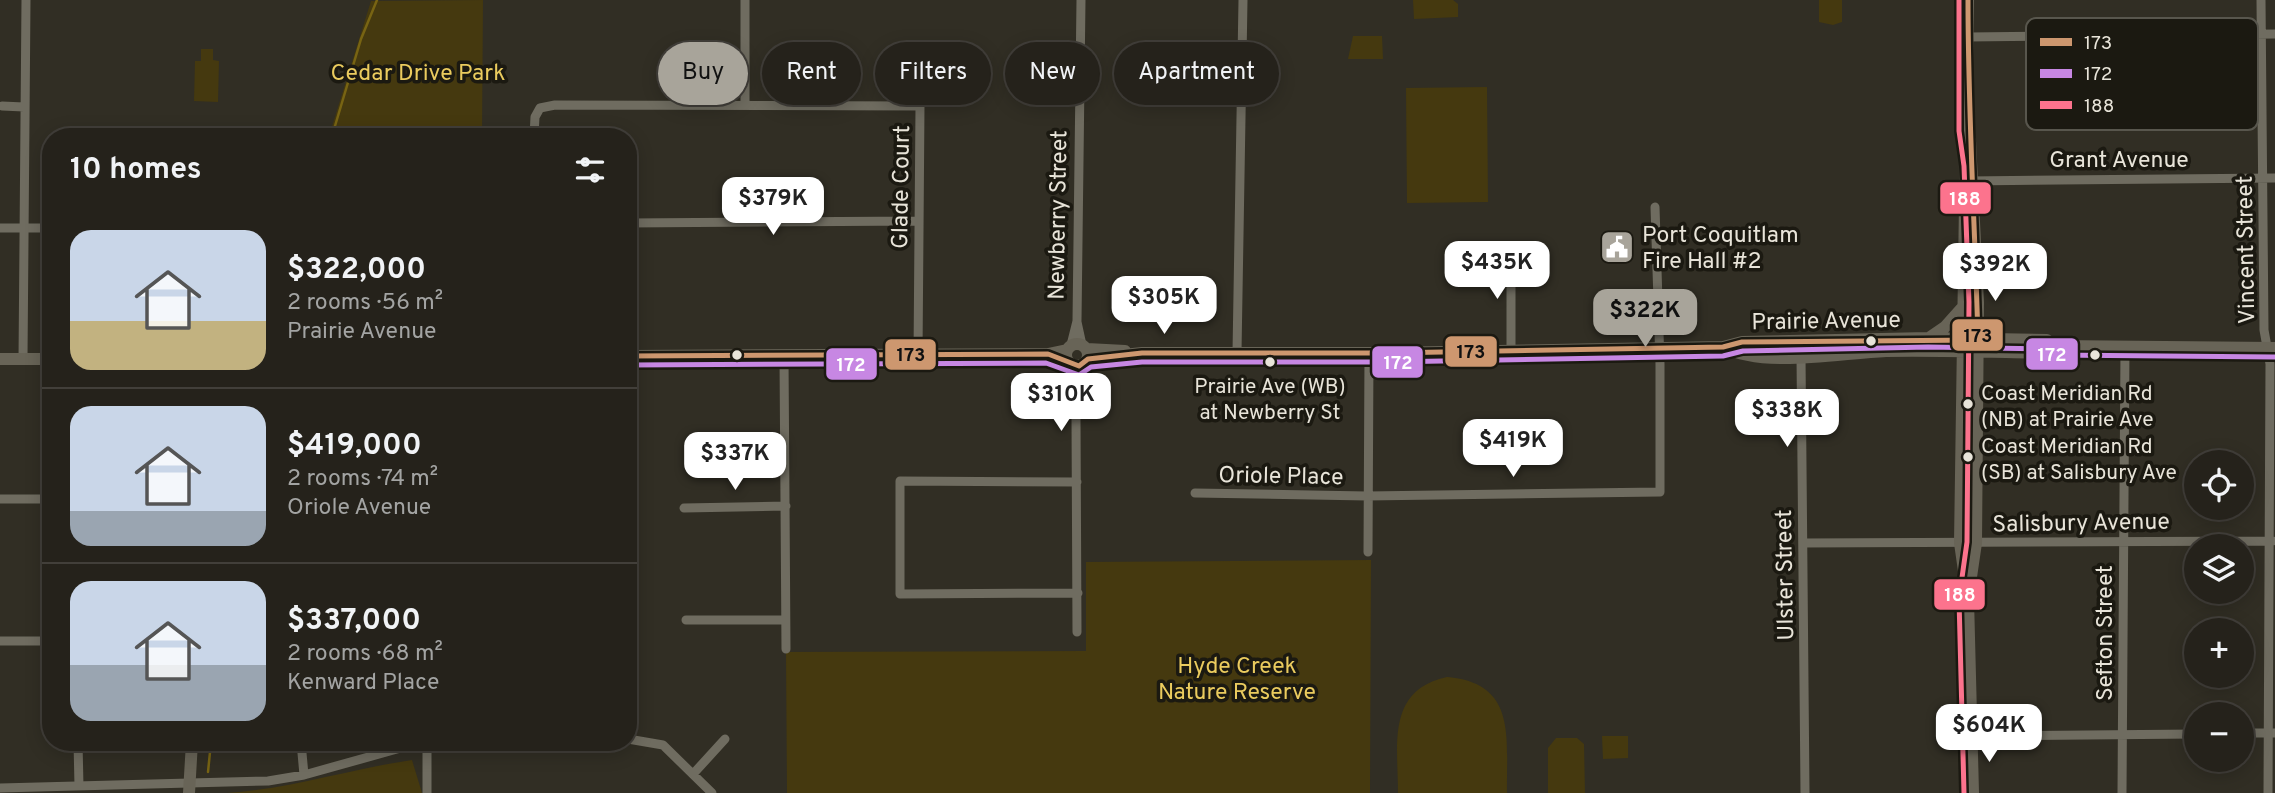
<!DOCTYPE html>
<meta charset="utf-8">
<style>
:root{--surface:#25221b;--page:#2d2a24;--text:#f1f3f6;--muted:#a3a4a3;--line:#423f3a;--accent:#a8a49a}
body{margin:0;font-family:Overpass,sans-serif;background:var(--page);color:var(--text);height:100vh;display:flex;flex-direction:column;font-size:26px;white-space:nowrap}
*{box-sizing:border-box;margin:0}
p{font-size:23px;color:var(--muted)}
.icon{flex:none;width:38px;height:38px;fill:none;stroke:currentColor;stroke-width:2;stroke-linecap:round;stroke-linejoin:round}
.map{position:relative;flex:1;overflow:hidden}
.sheet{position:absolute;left:42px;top:128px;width:595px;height:623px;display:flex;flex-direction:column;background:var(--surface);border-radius:28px;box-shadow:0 4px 18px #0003,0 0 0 2px var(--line)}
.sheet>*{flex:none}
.guide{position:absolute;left:658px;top:42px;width:665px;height:63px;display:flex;gap:14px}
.buttons{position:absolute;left:2184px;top:450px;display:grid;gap:14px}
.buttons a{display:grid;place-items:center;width:70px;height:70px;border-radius:50%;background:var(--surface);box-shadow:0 4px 18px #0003,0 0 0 2px var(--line);font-size:35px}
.price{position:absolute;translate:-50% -60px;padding:0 16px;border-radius:14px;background:#fff;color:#222;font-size:23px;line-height:46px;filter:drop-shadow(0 2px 4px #0008)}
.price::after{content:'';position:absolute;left:50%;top:42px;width:21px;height:16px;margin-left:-10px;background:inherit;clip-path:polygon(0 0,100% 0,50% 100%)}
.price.selected{background:var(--accent);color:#111}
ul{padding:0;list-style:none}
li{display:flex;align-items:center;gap:21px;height:175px;padding:0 28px}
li+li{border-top:2px solid var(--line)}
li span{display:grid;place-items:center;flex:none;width:196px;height:140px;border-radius:21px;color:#555}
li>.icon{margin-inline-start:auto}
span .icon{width:84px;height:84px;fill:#fffc;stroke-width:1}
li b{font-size:30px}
h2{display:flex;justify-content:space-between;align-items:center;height:84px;padding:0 28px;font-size:30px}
.tag{padding:0 24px;border-radius:32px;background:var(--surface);box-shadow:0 4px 18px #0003,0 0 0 2px var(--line);font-size:24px;line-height:63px}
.tag.selected{background:var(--accent);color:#111}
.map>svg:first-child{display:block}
.green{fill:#45390f}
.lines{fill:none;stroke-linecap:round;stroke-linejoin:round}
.stream{stroke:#786413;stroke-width:2.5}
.street{stroke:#6f6c60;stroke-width:9}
.secondary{stroke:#686457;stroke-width:12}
.bus-1-casing{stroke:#1b1911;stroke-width:10}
.bus-2-casing{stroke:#1b1911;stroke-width:10}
.bus-3-casing{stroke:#1b1911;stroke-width:10}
.bus-1{stroke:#cd976f;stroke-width:5}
.bus-2{stroke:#c787e3;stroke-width:5}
.bus-3{stroke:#fc738d;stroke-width:5}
.bus-dot{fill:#e8e4d9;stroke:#1b1911;stroke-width:2.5}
.labels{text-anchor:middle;stroke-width:7;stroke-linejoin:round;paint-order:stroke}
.bus-label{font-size:21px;fill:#e8e4d9;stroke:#1b1911;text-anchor:start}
.park-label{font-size:23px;fill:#eacb5e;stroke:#1b1911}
.street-label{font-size:23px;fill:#e8e4d9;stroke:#1b1911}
.poi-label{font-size:23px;fill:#e8e4d9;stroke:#1b1911;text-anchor:start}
.key{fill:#1b1911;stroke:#58564d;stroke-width:2}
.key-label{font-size:19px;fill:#e8e4d9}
.line-badge{stroke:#1b1911;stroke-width:2.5}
.badge-label{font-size:19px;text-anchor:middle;font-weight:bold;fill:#fff}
.pale-badge-label{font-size:19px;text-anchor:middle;font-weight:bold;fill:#111}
</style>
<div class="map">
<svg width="2275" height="793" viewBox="0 0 2275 793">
<rect width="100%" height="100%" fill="#312e24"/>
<path class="green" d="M483,0L482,136H329L371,1Z
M1413,0H1453L1458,4V17L1414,19Z
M1819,0H1842V22L1833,25L1819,22Z
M1353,36H1382L1383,59H1348Z
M201,49H213V60L219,61L218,102L194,101L195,61H201Z
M1487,87L1488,202L1407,203L1406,88Z
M1371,560L1370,793H787L786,652L1086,651V562Z
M1447,677C1518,683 1506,739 1507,793H1398C1398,745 1386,690 1447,677Z
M1602,736H1628V758L1603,759Z
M1556,738H1577L1584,744L1585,793H1548V748Z
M412,760L422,793H227C290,789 350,769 412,760Z"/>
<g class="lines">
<path class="stream" d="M332,136L361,39L377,0
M208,772L211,742"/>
<path class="street" d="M2261,0L2264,330L2270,364L2268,793
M1968,37L2275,34
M745,105V0
M2,106L24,107
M534,136L535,117L540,108L555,105L920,106L918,356
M1968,181L2275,178
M628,223L918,221
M0,228H51
M1511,252V350
M1077,322L1082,345
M1071,345L1077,321L1081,0
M1237,352L1243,0
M784,356L786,649
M1801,356L1805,793
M23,359L26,0
M1073,365L1077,385
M1077,482L900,481V594L1078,593
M1195,493L1367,496L1660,492V364L1655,207
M0,499H51
M684,508L786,506
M1803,543L2273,541
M1368,552L1369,353
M686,620H785
M1077,632L1076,418L1082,365
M0,641H51
M2242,733H2275
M1971,736L2196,734
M628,739L663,745L712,793
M78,742L79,786
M301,742L304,775
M694,773L725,739
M0,788L268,781L304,775L422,742
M427,793V742
M2122,793L2125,347"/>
<path class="secondary" d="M1968,0L1960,543L1968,599L1973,793
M1970,141L1978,302L1976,543L1970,584
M1929,338L1945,327L1962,308
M1066 355a11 11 0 1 1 22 0a11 11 0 1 1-22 0Z
M1723,347C1766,368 1838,353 1886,351C1940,350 1993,352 2047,353L2054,346
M1087,349L1125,351
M628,356L1048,354L1067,350
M0,359H51
M1088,359L1142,353H1387L1723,347L1742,342L1928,338L2047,340L2054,346L2275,348
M189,793L192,742"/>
<g class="bus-1-casing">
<path id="bus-1" d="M628,356L1048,354L1079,366L1088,359L1142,353H1387L1723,347L1742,342L1978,340C1975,226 1968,114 1968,0"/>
</g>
<g class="bus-2-casing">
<path id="bus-2" d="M628,365L1046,363L1079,375L1091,367L1142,362H1387L1723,356L1743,351L1928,347L2044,349L2054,355L2275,357"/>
</g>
<g class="bus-3-casing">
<path id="bus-3" d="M1959,0V131L1964,166L1969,302L1967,542L1959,599L1964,793"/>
</g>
<use href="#bus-1" class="bus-1"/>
<use href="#bus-2" class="bus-2"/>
<use href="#bus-3" class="bus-3"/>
</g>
<defs>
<g id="civic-square" transform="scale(1.75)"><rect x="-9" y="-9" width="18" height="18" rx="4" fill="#a8a49a" stroke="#1b1911"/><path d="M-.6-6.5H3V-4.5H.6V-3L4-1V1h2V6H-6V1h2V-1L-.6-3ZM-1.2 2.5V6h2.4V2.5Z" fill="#fff"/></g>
</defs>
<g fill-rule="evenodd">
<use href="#civic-square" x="1617" y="247"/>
</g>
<g class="bus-dot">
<circle cx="1871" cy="341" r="6"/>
<circle cx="737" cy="355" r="6"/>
<circle cx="2095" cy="355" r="6"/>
<circle cx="1270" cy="362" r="6"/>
<circle cx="1968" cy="404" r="6"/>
<circle cx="1968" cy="457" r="6"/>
</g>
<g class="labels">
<g class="bus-label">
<text x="1270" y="393" text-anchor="middle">Prairie Ave (WB)<tspan x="1270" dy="26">at Newberry St</tspan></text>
<text x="1981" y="400">Coast Meridian Rd<tspan x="1981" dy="26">(NB) at Prairie Ave</tspan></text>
<text x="1981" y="453">Coast Meridian Rd<tspan x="1981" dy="26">(SB) at Salisbury Ave</tspan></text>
</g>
<g class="park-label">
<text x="418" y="80">Cedar Drive Park</text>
<text x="1237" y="673">Hyde Creek<tspan x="1237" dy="26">Nature Reserve</tspan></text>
</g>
<g class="street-label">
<text x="2119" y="167">Grant Avenue</text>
<text transform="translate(900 187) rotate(-89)" y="8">Glade Court</text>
<text transform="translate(1057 215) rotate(-89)" y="8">Newberry Street</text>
<text transform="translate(2245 250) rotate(-91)" y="8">Vincent Street</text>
<text transform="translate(1826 320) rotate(-1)" y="8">Prairie Avenue</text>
<text transform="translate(1281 475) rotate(1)" y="8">Oriole Place</text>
<text transform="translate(2081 522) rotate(-1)" y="8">Salisbury Avenue</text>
<text transform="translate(1784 575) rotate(-91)" y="8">Ulster Street</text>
<text transform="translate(2104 633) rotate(-90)" y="8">Sefton Street</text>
</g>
<g class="poi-label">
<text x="1642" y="242">Port Coquitlam<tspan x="1642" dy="26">Fire Hall #2</tspan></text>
</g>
</g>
<rect x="2026" y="18" width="232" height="112" rx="10" class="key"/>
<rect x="2040" y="38" width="32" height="8" fill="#cd976f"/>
<rect x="2040" y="69" width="32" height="9" fill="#c787e3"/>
<rect x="2040" y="101" width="32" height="8" fill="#fc738d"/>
<g class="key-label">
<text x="2084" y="49">173</text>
<text x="2084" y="80">172</text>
<text x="2084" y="112">188</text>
</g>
<g class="line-badge">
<rect x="1939" y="181" width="53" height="34" rx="7" fill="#fc738d"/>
<rect x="1951" y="318" width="53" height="34" rx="7" fill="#cd976f"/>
<rect x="1444" y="335" width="54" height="33" rx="7" fill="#cd976f"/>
<rect x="2025" y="337" width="54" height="34" rx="7" fill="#c787e3"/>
<rect x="884" y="338" width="53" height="33" rx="7" fill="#cd976f"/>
<rect x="1371" y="345" width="53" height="34" rx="7" fill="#c787e3"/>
<rect x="825" y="347" width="53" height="34" rx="7" fill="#c787e3"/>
<rect x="1933" y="578" width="53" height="33" rx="7" fill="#fc738d"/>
</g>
<g class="badge-label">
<text x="1965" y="205">188</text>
<text x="2052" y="361">172</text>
<text x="1398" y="369">172</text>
<text x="851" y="371">172</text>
<text x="1960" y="601">188</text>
</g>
<g class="pale-badge-label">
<text x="1978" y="342">173</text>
<text x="1471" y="358">173</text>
<text x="911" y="361">173</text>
</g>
</svg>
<div class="buttons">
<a><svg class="icon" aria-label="locate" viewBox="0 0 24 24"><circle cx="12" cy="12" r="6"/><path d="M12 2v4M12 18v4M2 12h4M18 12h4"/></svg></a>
<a><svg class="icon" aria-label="layers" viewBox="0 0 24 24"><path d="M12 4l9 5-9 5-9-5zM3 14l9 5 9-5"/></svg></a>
<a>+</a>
<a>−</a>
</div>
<b class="price" style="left:773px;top:237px">$379K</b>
<b class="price" style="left:1497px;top:301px">$435K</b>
<b class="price" style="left:1995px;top:303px">$392K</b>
<b class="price" style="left:1164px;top:336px">$305K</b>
<b class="price selected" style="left:1645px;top:349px">$322K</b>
<b class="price" style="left:1061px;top:433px">$310K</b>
<b class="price" style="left:1787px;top:449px">$338K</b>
<b class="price" style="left:1513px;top:479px">$419K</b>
<b class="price" style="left:735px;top:492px">$337K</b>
<b class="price" style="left:1989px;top:764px">$604K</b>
<div class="guide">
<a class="tag selected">Buy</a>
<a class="tag">Rent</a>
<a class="tag">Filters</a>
<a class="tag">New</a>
<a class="tag">Apartment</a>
</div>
<section class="sheet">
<h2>10 homes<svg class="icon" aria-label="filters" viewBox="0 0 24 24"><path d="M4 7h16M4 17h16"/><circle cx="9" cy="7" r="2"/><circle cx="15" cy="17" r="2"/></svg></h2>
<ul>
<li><span style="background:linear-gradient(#c9d6e8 65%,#c2b280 0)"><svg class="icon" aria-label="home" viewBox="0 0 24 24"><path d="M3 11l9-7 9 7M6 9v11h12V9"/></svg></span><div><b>$322,000</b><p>2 rooms · 56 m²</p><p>Prairie Avenue</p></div></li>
<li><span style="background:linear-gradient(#c9d6e8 75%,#9aa5b1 0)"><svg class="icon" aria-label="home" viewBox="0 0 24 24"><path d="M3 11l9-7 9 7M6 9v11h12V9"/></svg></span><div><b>$419,000</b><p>2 rooms · 74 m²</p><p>Oriole Avenue</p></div></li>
<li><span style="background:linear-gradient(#c9d6e8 60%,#9aa5b1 0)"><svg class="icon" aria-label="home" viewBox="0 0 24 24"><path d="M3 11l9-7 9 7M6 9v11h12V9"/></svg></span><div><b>$337,000</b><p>2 rooms · 68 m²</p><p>Kenward Place</p></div></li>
</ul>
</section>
</div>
